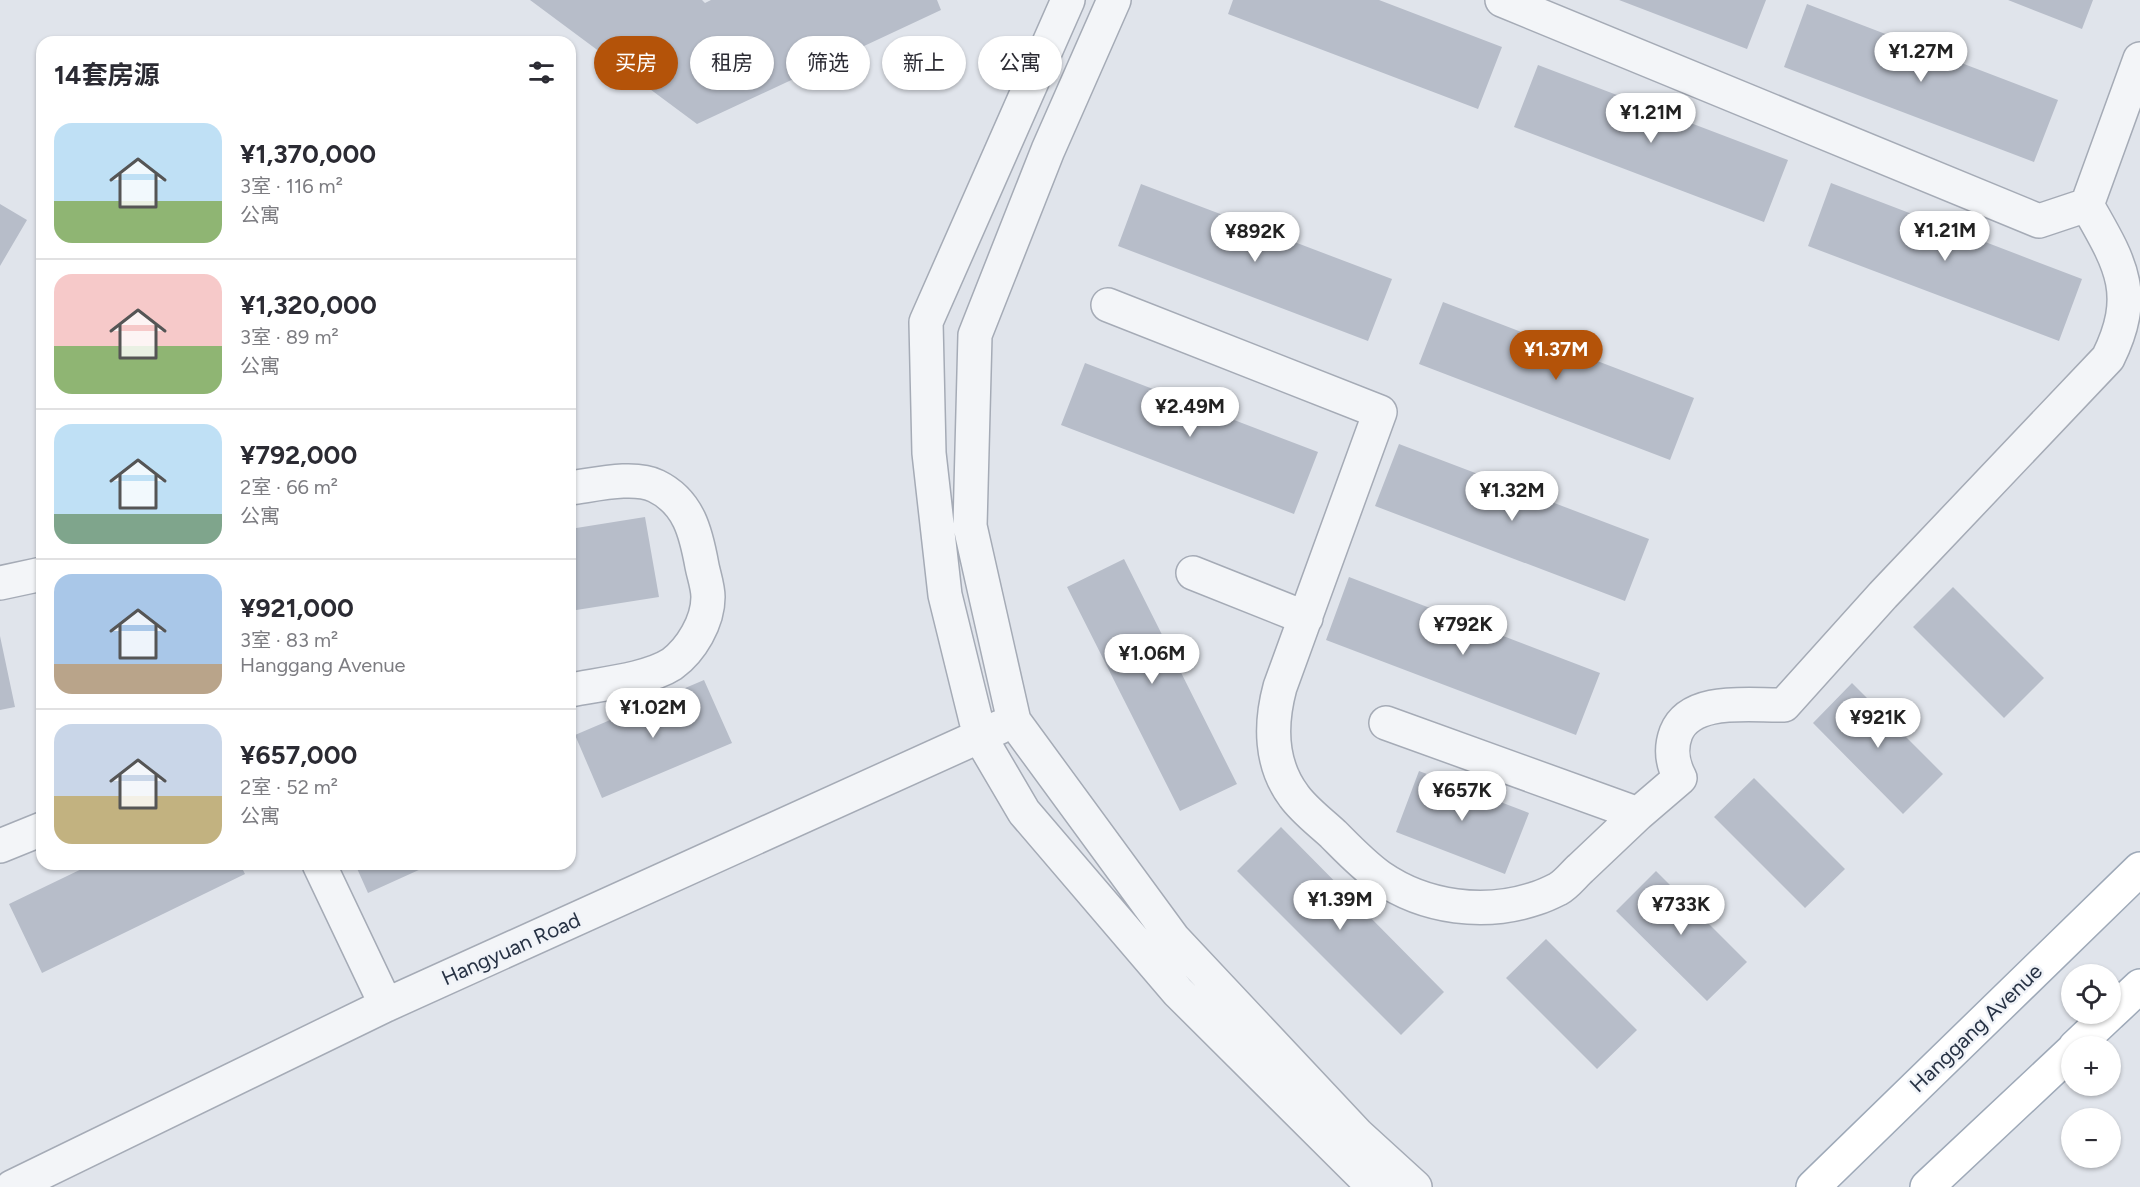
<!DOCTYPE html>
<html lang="zh">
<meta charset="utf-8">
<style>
:root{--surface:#fff;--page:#f2f2f3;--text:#2b2b33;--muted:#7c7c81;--line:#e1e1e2;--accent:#b45309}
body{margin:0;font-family:Figtree,"Noto Sans SC",sans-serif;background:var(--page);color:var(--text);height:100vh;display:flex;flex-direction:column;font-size:22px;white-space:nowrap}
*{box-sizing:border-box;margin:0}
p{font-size:20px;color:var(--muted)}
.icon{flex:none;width:33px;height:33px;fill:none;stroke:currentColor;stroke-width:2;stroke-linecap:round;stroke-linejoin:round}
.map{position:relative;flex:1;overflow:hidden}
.side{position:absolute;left:36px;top:36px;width:540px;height:834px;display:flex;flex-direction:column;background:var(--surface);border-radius:18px;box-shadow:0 2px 4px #0004}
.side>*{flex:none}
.guide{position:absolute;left:594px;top:36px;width:570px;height:54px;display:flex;gap:12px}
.buttons{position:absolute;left:2061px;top:964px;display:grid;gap:12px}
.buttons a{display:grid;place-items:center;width:60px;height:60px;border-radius:50%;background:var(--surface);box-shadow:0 2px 4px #0004;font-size:30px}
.price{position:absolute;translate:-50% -51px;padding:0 14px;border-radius:21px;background:#fff;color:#222;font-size:20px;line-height:39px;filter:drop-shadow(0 2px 3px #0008)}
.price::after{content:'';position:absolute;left:50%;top:36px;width:18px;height:14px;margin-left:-9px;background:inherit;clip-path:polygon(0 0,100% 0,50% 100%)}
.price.on{background:var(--accent);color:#fff}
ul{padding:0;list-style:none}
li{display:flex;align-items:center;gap:18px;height:150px;padding:0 18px}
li+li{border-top:2px solid var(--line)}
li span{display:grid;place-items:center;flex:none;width:168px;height:120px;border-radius:18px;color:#555}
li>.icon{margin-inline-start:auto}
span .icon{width:72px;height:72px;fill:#fffc;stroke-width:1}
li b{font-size:26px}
h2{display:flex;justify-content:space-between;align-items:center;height:72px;padding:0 18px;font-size:26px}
.tag{padding:0 21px;border-radius:27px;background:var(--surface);box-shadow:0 2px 4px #0004;font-size:21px;line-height:54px}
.tag.on{background:var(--accent);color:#fff}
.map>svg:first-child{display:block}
.building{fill:#b7bdc9}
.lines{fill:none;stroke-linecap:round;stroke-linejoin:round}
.minor-casing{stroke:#a5abb6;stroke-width:36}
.major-casing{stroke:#9ea9b8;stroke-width:36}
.minor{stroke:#f3f5f8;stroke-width:33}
.major{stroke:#fff;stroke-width:33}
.labels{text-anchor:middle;stroke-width:5;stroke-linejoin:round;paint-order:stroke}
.street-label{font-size:21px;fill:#273244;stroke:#f0f3f8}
</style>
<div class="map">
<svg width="2140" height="1187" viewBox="0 0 2140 1187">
<rect width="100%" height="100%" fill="#e0e4eb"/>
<path class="building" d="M530,0H702L705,3L711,0H937L941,10L697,124Z
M1233,0H1379L1502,47L1478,109L1228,14Z
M1619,0H1766L1747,49Z
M2008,0H2093L2082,29Z
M1807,4L2058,100L2034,162L1784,67Z
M1538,65L1788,160L1764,222L1514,127Z
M1831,183L2082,279L2059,341L1808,246Z
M1141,184L1392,279L1368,341L1118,246Z
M0,204L27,220L0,266Z
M1443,302L1694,398L1670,460L1419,364Z
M1085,363L1318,452L1294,514L1061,425Z
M1399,444L1649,539L1625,601L1375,506Z
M645,517L659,597L570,611V529Z
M1124,559L1237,784L1180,811L1067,587Z
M1349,577L1600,673L1576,735L1326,640Z
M1953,587L2044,678L2004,718L1913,627Z
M0,636L15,707L0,710Z
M704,680L732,743L602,798L575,735Z
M1852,683L1943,774L1903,814L1813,723Z
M1419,771L1529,813L1505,874L1396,832Z
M1754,778L1845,869L1805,908L1714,817Z
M1281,827L1444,992L1401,1035L1237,871Z
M92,864H240L245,874L42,973L9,904Z
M355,864H432L368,893Z
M1656,871L1747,962L1707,1001L1616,911Z
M1546,939L1637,1030L1597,1069L1506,978Z"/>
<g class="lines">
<g class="minor-casing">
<path id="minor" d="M1068,0L926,322L929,453L945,595L980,737L1024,812L1178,992L1374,1187
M1114,0L1048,150L975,335L970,526L1014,721L1173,938L1358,1135L1415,1187
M1502,0L2039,221L2087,205
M2087,205L2140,59
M1108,305L1380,412L1280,687C1270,724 1270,764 1294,796C1304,810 1320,822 1333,834C1348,849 1363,865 1380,877C1425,908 1485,916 1537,898C1544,896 1552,892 1558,889C1567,884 1574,874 1581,868C1600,850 1619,832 1638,814
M570,488C594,485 634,475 656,486C689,502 696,533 702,566C704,576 708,587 708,597C708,622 691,650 672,664C647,680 600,684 570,690
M1193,573L1306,618
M0,583L42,574
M1386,723L1638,814L1680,778C1672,763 1670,749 1676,733C1691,696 1751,706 1784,705L1883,595L2108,358C2140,293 2120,263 2087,205
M0,846L42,829
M319,864L386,1005
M12,1187L386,1005L1000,727"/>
</g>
<g class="major-casing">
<path id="major" d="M2110,1014L2140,986
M2075,1047L2110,1014
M1813,1187L2140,869
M1927,1187L2072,1051"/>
</g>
<use href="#minor" class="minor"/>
<use href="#major" class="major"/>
</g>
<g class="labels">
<g class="street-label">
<text transform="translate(511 949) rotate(-24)" y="7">Hangyuan Road</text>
<text transform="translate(1976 1028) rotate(-44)" y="7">Hanggang Avenue</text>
</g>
</g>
</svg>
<div class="buttons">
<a><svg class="icon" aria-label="locate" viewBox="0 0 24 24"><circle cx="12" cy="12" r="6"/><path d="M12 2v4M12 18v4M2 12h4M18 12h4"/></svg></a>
<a>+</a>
<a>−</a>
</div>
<b class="price" style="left:1921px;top:83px">¥1.27M</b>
<b class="price" style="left:1651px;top:144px">¥1.21M</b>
<b class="price" style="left:1945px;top:262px">¥1.21M</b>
<b class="price" style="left:1255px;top:263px">¥892K</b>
<b class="price on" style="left:1556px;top:381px">¥1.37M</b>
<b class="price" style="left:1190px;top:438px">¥2.49M</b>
<b class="price" style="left:1512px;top:522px">¥1.32M</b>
<b class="price" style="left:1463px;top:656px">¥792K</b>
<b class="price" style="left:1152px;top:685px">¥1.06M</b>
<b class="price" style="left:653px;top:739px">¥1.02M</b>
<b class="price" style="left:1878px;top:749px">¥921K</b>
<b class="price" style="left:1462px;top:822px">¥657K</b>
<b class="price" style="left:1340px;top:931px">¥1.39M</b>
<b class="price" style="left:1681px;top:936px">¥733K</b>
<div class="guide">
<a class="tag on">买房</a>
<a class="tag">租房</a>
<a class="tag">筛选</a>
<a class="tag">新上</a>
<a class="tag">公寓</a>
</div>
<section class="side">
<h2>14套房源<svg class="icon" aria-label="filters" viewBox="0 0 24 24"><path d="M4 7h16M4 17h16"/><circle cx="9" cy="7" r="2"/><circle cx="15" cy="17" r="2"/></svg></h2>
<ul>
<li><span style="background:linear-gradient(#bfe0f5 65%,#8fb573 0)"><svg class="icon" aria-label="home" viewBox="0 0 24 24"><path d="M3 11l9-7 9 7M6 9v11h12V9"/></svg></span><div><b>¥1,370,000</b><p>3室 · 116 m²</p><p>公寓</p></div></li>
<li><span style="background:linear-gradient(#f6c9c9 60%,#8fb573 0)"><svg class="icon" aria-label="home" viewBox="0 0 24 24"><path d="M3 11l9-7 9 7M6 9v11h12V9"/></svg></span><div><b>¥1,320,000</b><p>3室 · 89 m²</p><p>公寓</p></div></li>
<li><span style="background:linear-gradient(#bfe0f5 75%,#7fa58c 0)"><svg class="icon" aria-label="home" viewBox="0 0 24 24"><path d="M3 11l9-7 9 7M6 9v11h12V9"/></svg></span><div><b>¥792,000</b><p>2室 · 66 m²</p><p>公寓</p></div></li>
<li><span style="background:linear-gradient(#a9c7e8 75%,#b9a48a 0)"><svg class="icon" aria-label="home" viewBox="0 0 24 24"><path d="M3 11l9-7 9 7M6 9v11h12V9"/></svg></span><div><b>¥921,000</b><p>3室 · 83 m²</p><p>Hanggang Avenue</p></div></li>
<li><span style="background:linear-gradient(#c9d6e8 60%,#c2b280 0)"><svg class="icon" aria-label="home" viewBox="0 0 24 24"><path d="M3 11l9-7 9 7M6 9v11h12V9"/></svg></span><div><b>¥657,000</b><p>2室 · 52 m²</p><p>公寓</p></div></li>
</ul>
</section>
</div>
